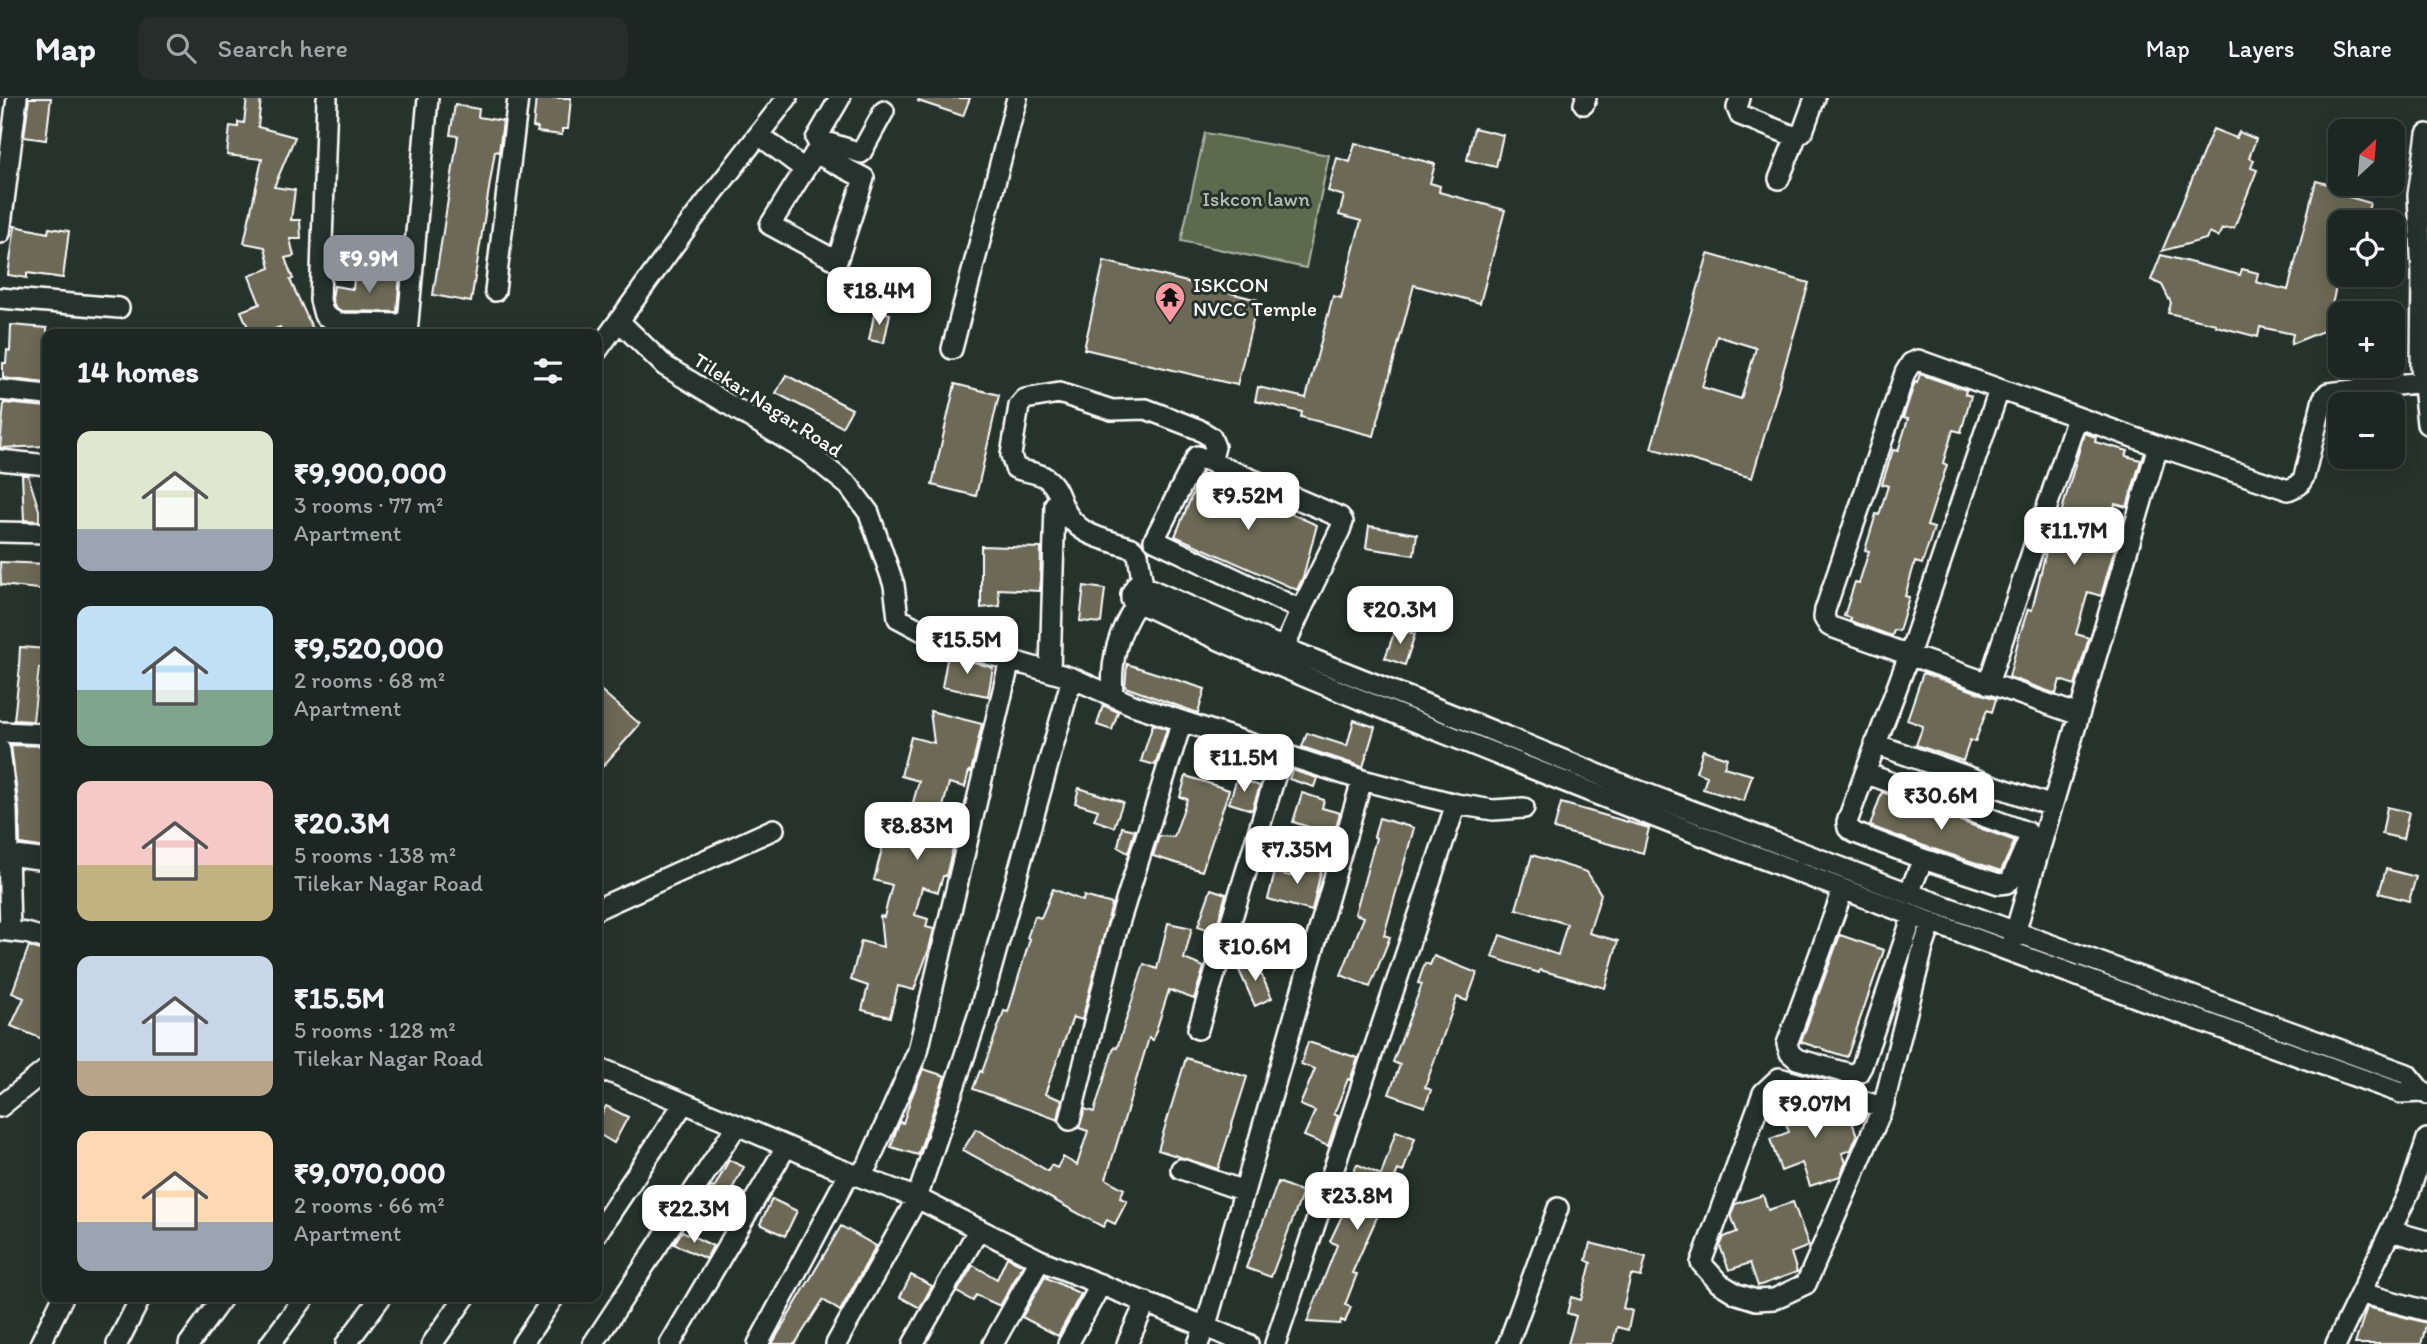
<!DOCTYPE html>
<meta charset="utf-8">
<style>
:root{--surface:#1c2622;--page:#252e2a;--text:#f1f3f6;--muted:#a0a5a5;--line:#3a4340;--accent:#8c9099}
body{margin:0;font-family:Itim,sans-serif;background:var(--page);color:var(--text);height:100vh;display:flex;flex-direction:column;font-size:26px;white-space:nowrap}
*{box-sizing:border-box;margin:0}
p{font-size:23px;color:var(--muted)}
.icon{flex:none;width:38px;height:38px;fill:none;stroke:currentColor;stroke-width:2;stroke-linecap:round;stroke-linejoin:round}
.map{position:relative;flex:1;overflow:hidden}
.panel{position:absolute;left:42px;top:231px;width:560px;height:973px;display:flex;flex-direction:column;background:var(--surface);border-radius:14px;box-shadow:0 4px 18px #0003,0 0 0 2px var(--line)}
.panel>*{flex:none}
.needle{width:46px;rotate:26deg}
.controls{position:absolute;left:2328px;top:21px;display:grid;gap:14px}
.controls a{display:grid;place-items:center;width:77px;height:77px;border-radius:14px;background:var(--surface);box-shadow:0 4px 18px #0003,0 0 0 2px var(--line);font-size:35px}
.price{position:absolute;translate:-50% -60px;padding:0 16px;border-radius:14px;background:#fff;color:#222;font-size:23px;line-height:46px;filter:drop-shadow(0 2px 4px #0008)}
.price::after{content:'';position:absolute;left:50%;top:42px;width:21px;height:16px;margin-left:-10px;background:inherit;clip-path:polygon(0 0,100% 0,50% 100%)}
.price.current{background:var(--accent);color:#fff}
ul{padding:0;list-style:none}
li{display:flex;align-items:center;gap:21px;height:175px;padding:0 35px}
li span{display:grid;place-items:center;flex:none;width:196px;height:140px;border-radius:14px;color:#555}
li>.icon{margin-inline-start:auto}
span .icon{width:84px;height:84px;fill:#fffc;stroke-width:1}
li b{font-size:30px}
h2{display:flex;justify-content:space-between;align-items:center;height:84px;padding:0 35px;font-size:30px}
header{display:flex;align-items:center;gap:42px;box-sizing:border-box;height:98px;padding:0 35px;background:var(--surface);border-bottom:2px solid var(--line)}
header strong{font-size:33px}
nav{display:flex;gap:38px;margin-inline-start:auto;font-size:24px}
.search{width:490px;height:63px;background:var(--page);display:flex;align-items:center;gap:18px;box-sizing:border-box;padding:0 24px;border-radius:14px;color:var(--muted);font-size:26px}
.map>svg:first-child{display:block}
.green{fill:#5b6b4e;stroke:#adb5a6;stroke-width:2}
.building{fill:#6c6a56;stroke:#fff;stroke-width:2;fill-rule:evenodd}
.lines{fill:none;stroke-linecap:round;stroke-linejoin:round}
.minor-casing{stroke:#fff;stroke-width:24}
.minor{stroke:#26332d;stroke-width:19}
.labels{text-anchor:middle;stroke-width:6;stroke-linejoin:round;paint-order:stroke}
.park-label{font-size:21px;fill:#b5bcaf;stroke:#26332d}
.poi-label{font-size:21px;fill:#fff;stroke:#26332d;text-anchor:start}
.street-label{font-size:21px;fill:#fff;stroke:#26332d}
</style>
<header>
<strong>Map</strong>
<div class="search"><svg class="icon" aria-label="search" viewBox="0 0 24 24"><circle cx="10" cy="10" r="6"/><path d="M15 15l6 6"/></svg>Search here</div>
<nav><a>Map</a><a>Layers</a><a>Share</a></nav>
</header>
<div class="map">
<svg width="2427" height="1246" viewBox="0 0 2427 1246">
<rect width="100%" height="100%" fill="#26332d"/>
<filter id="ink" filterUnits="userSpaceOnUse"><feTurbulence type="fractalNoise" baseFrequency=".0143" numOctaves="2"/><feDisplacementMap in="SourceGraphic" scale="14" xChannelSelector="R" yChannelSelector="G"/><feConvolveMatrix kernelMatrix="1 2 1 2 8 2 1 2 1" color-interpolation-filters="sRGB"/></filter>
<g filter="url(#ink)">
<path class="green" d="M1205,35L1329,57L1306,170L1181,143Z"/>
<path class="building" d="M29,0H51L46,42L24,39Z
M247,0H261L258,29L295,39L274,89L295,92L291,122H300L301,141H290L294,158L285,160L293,181L290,182L315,236H283L280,229L262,236H251L241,213L260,206L249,178L270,170L265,149L244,145L262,61L227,57L230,28L238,29V24L244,25Z
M536,0H571L568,31H562V37L537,34L538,30L533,29Z
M919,0H970L963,18L918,3Z
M455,7L479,11L478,19L503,23L499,54L495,53L471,204L433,197L458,38L450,37Z
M1474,30L1503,37L1496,69L1467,62Z
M2213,31L2236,40L2239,34L2256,41L2249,60L2254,62L2251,70L2257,72L2234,130L2222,131L2218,139L2209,135L2206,141L2162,153Z
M1355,45L1435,66L1430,85L1440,88L1439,94L1505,112L1480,205L1414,187L1374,338L1301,319L1302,314L1255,303L1258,289L1306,300L1333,198L1341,200L1361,123L1339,117L1344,98L1328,93L1337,60L1350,64Z
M2316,83L2344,90L2342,97L2370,105L2365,124H2340V185L2337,184L2330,216L2340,218L2336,236L2323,233L2291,246L2293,236L2260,229L2258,239L2216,228V226L2168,215L2171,205L2162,187L2151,182L2161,157L2240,177L2242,171L2258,175L2256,184L2288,192Z
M15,128L48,135L49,130L69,133L63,180L27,175V180L8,177Z
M1708,156L1809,185L1752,380L1651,350ZM1717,238L1756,250L1741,301L1702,289Z
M1104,163L1258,202L1237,287L1084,251Z
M400,174L397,214L341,213L335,209L332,201L334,188L353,191L354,180L375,181L374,177Z
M875,212L890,216L884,245L869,242Z
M11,227L47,230V285L3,280V265H6L7,252L10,253Z
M1920,276L1966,292L1965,296L1971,298L1961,334L1953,332L1943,365L1947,367L1927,428L1934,430L1922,466L1915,464L1905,498L1909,499L1899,533L1894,532L1892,538L1850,523L1851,520L1844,518L1855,484L1859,485L1869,453L1865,452L1876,416L1879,417L1888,388L1882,386L1893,352L1898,353L1908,321L1903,320L1915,284L1917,285Z
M786,277L852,311L842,329L776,295Z
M955,286L999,297L976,398L932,387Z
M4,305L47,309V348L0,350Z
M2084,335L2096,339L2095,344L2128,353L2126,358L2141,362L2127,409L2115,406L2104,447L2115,450L2101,498L2088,494L2076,536L2089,540L2075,587L2060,582L2056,596L2009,579L2019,539L2028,511L2032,512L2048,445L2055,423H2059Z
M1201,376L1317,427L1303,479L1297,492L1175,438Z
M22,377H28L39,412V423L24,422Z
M1369,428L1417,436L1414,457L1366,450Z
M981,448L1041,450L1040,493L998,491L1000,508L981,510Z
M0,464L47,466V492L1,487Z
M1084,488L1105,491L1101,525L1080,523Z
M1379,502L1414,511L1408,530L1374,521Z
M1396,530L1415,536L1405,567L1385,560Z
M20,549L47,551L46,570H39L33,623L14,622L20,568L19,567Z
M948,556L993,570L988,598L942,589Z
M1127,566L1205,591L1198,615L1125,589Z
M1923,575L1996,601L1992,614L1987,612L1975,644L1970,642L1963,663L1916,647L1923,628L1907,622Z
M597,589L640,626L597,675Z
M1103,607L1118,614L1112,632L1097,627Z
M930,613L982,626L971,674L969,673L965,689L949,685L942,713L955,717L951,729L958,730L946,778H943L938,794L922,789L915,817L928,821L926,829L934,831L929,851L914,892L898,888L890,919L862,912L868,888L851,882L861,843L883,849L880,818L884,819L892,787L874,782L884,743L907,749L904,717L909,719L919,683L901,678L911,639L934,645Z
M1354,622L1375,629L1363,669L1302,649L1307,635L1347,648Z
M1153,626L1167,631L1155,667L1141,663Z
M11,647L47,648V750L20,746L19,711Z
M1703,652L1727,660L1724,669L1752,677L1744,703L1703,691L1707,678L1696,674Z
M1292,672L1317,680L1314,689L1289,681Z
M1186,678L1229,692L1202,773L1153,758L1159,738L1174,739L1187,701L1180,699Z
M1237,680L1260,688L1252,712L1229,705Z
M1079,690L1123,704L1114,729L1094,722L1098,712L1075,705Z
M1882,694L2015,743L2001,773L1927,749L1870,728Z
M1302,695L1324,702L1322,710L1340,715L1334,737L1293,724Z
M1561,705L1649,730L1643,755L1554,731Z
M2387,709L2409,714L2403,741L2382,736Z
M1379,720L1414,730L1384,837L1390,839L1370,889L1341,877L1364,819L1355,816L1376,740L1374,739Z
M1122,729L1135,732L1128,755L1118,749Z
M1532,757L1587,774L1601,796L1589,835L1618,843L1605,890L1540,872L1539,875L1492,859L1500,837L1558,857L1567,826L1516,811Z
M1294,762L1322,769L1312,813L1268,801L1275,774L1290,778Z
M2386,771L2416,779L2409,803L2379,795Z
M1053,791L1083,803L1084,798L1112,806L1082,922L1073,919L1045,996L1062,1002L1058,1022L973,991L980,973L982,974L1004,913L1008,914L1030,841L1027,840L1035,818L1041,820Z
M1211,791L1226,796L1215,834L1198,828Z
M1168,825L1192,830L1184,861L1204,869L1194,901L1169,892L1153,942L1149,940L1106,1081L1124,1091L1120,1100L1127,1103L1115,1126L1107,1122L1103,1129L963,1052L976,1031L1048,1073L1051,1067L1057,1070L1063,1059L1077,1067L1088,1033L1079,1030L1085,1011L1094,1014L1114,949L1117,950L1144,866L1157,871Z
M1840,837L1884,852L1847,959L1801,944Z
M29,848L47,855L43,875L47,877V902L43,912L47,914V943L11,928L24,900L12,895Z
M1434,858L1477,875L1467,903L1457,899L1425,989L1431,992L1425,1009L1389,996L1400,967L1393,964L1422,886L1418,885L1425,865L1430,867Z
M1255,863L1272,900L1255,908L1238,870Z
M1308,944L1358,960L1350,982L1348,981L1334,1016L1338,1018L1328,1048L1304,1038L1315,1013L1300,1007L1315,971L1301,966Z
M1186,960L1247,979L1218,1071L1158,1052Z
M923,971L945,978L918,1057L891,1049L896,1033L900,1024L903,1025L911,1000Z
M1806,1000L1817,1003L1820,1013L1834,1008L1848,1012L1857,1038L1851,1052L1842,1055L1846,1064L1840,1078L1810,1088L1802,1065L1781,1073L1770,1041L1789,1034L1780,1009Z
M606,1008L628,1019L614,1045L597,1035V1025Z
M1396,1033L1415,1040L1403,1074L1398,1072L1352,1175L1357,1176L1345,1207L1351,1209L1345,1224L1341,1222L1340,1226L1307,1224L1337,1147L1330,1143L1358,1084L1350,1081L1357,1066L1381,1077Z
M729,1062L744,1069L717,1119L698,1109L711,1089L714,1090Z
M1278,1084L1303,1094L1271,1179L1246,1170Z
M1763,1097L1768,1112L1793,1104L1809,1148L1791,1155L1797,1174L1758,1188L1750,1165L1729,1172L1720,1148L1724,1139L1737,1134L1731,1117L1735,1106Z
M772,1101L797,1113L785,1138L760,1126Z
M841,1128L876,1148L840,1213L823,1202L795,1246H772Z
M682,1133L713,1148L706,1161L674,1146Z
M1590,1145L1646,1159L1641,1179L1631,1177L1623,1210L1632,1213L1628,1232L1617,1229L1613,1246H1568L1576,1218L1567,1215L1571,1199L1581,1202L1591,1165L1586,1162Z
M1007,1159L1023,1167L1000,1208L976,1197L973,1203L957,1194L973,1167L997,1181Z
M911,1177L932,1188L920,1210L900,1199Z
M1045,1179L1081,1196L1058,1238L1022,1219Z
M2367,1209L2427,1225L2421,1246H2355Z"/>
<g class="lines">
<g class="minor-casing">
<path id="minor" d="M327,0L320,202L324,217L338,225L407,226
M840,0L816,41L861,55L884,13
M1740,0L1737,10L1740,17L1796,39L1803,33L1815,0
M1584,6L1586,0
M2427,36L2418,97L2422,175L2421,269L2427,326
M759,37L804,71
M815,55L864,80L837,163L770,127Z
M1779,81L1796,39
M0,135L17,0
M495,193L518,0
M0,200L119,210
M620,224L665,268L807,354L849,388L869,415L894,487L898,520L926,535L971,551L1072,580L1133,607L1362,682L1456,706L1493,712L1524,710
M407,236L428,0
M952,251L1017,0
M597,253L687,129L787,0
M0,292L47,297
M1999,292L1909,557L1829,528L1824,520L1825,512L1905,275L1911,265L1918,262L2158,348
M0,362L47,367
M0,434L47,435
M1143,488L1138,456L1132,450C1103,440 1077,439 1063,408C1059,398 1056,387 1046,380C1038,374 1024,374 1015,370L1011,357L1019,308L1025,301L1059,295L1112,312L1146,311L1198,331L1211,339L1215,349L1211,364
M1279,561L1301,512L1154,442L1197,358L1340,419L1343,424L1340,432L1301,512
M1050,573L1055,406
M1988,586L2077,319
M1113,597C1110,562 1118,534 1137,505
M0,634L47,636
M1875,646L2052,708
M0,652L7,712L10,833
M1865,675L2027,734L2030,738L2011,782L2007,785L1999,786L1923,761
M8,757L47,762
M1843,792L1787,946L1790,955L1797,961L1850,976L1858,975L1862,968L1913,817
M1909,795L1923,761L1855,735L1848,730L1847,724L1909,557L2079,617
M597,811L774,731
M0,832L26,835L47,841
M2012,845L2158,348L2288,392L2299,387L2304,379L2323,301L2328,295L2423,284
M1198,931L1282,656
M597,975L607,973L737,1027
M2422,994L2401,995C2109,890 1817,785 1528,669C1395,615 1260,564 1131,501V496L1137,486L1143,488L1284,550L1478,627L1629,689L1903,793L2407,976L2422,994L2427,996
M0,1009L47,971
M1883,1009L1779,980L1763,995L1701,1165L1719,1185L1737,1196L1756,1202L1774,1201L1806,1186L1883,1009L1923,850L1932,824
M1070,1022L1116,835L1182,623
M1181,1071L1244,1093
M859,1078L868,1066L918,953L1010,562
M2391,1133L2427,1143
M597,1135L684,1005
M2361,1195L2427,1213
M40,1246L63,1199
M117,1246L141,1199
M189,1246L223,1199
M270,1246L305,1199
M346,1246L381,1199
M432,1246L465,1199
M522,1246L554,1199
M593,1246L737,1027L834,1069L917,1100L1040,1162L1248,1246
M670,1246L786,1049
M758,1246L849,1075
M836,1246L917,1100L979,915L1072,580
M913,1246L979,1131
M993,1246L1040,1162
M1068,1246L1101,1186
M1127,1246L1146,1204
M1198,1246L1206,1227L1362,682
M1275,1246L1456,706
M1508,1246L1558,1110
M2336,1246L2410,1092L2427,1041"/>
</g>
<use href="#minor" class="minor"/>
</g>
</g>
<defs>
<g id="temple-pin" transform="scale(1.575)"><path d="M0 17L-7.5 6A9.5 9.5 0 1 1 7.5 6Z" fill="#ff9aa2" stroke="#26332d"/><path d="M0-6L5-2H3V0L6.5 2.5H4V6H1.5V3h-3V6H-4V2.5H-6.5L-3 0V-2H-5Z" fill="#111"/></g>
</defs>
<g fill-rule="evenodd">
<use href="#temple-pin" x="1170" y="199"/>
</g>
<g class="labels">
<g class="park-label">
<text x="1256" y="108">Iskcon lawn</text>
</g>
<g class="poi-label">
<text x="1193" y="194">ISKCON<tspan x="1193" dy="24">NVCC Temple</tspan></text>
</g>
<g class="street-label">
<text transform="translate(768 307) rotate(33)" y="7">Tilekar Nagar Road</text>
</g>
</g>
</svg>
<div class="controls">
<a><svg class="needle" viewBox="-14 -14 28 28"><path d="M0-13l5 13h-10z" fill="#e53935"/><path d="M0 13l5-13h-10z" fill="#a0a5a5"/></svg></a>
<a><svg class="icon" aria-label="locate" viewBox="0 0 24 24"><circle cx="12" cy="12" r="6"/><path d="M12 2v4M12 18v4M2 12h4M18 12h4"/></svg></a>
<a>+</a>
<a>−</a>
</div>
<b class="price current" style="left:369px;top:197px">₹9.9M</b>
<b class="price" style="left:879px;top:229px">₹18.4M</b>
<b class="price" style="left:1248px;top:434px">₹9.52M</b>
<b class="price" style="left:2074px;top:469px">₹11.7M</b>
<b class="price" style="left:1400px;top:548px">₹20.3M</b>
<b class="price" style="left:967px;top:578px">₹15.5M</b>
<b class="price" style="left:1244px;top:696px">₹11.5M</b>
<b class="price" style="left:1941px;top:734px">₹30.6M</b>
<b class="price" style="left:917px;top:764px">₹8.83M</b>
<b class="price" style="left:1297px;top:788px">₹7.35M</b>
<b class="price" style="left:1255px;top:885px">₹10.6M</b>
<b class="price" style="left:1815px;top:1042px">₹9.07M</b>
<b class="price" style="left:1357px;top:1134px">₹23.8M</b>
<b class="price" style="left:694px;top:1147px">₹22.3M</b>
<section class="panel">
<h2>14 homes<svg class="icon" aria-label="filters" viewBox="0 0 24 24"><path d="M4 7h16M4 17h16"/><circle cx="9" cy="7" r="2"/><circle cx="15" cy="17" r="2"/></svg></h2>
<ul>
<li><span style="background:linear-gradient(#dfe7d0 70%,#9aa5b1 0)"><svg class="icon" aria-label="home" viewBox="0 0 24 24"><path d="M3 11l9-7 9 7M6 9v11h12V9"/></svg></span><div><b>₹9,900,000</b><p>3 rooms · 77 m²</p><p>Apartment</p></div></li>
<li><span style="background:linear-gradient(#bfe0f5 60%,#7fa58c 0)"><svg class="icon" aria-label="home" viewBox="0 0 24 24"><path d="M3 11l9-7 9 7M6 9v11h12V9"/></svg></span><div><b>₹9,520,000</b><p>2 rooms · 68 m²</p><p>Apartment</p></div></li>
<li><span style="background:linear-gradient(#f6c9c9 60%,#c2b280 0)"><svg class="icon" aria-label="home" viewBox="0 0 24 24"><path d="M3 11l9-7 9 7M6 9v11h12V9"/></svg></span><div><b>₹20.3M</b><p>5 rooms · 138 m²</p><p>Tilekar Nagar Road</p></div></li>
<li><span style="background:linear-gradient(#c9d6e8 75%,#b9a48a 0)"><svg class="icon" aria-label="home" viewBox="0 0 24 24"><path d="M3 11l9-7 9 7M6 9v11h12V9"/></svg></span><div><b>₹15.5M</b><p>5 rooms · 128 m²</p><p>Tilekar Nagar Road</p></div></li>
<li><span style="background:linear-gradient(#ffd9b3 65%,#9aa5b1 0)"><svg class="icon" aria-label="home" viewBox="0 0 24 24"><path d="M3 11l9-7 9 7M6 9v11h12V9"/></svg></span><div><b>₹9,070,000</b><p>2 rooms · 66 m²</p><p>Apartment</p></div></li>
</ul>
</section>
</div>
